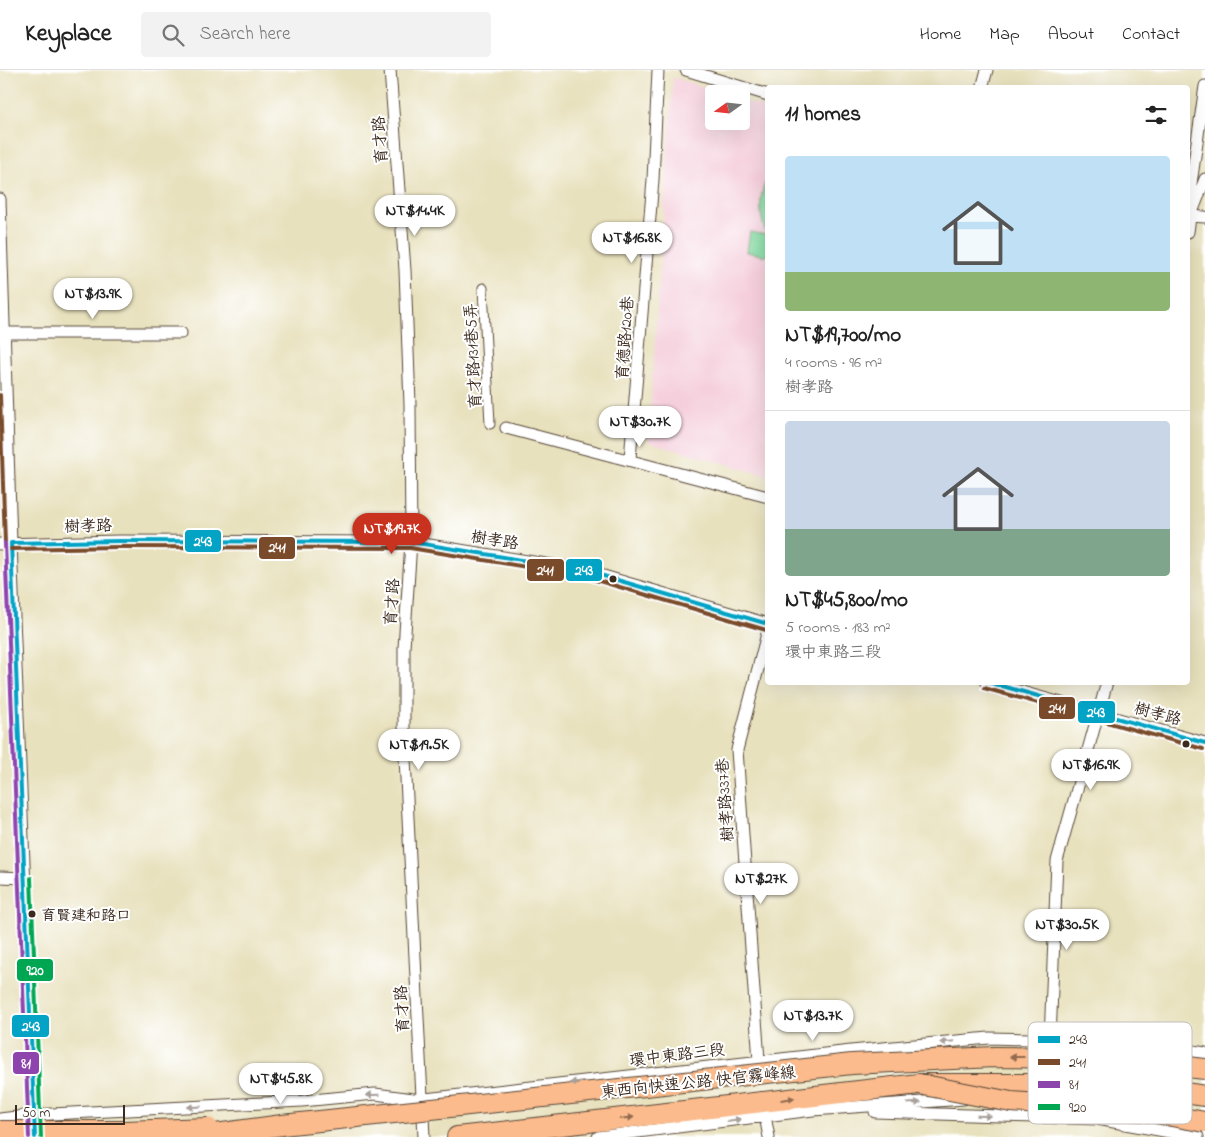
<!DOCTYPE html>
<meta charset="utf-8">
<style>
:root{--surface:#fff;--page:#f2f2f2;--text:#222;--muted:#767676;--line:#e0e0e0;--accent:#c8321e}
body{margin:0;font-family:"Indie Flower","LXGW WenKai TC",sans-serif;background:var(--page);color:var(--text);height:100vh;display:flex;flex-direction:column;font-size:19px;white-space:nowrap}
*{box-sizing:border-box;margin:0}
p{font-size:16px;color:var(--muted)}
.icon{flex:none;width:28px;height:28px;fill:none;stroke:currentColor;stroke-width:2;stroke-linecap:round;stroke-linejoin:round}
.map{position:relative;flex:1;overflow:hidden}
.drawer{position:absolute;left:765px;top:15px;width:425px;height:600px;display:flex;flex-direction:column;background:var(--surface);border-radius:5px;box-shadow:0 5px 20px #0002}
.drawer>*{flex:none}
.needle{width:32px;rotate:255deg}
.controls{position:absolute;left:705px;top:15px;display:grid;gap:10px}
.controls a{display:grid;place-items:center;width:45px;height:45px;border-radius:5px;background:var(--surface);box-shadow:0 5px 20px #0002;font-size:25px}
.scale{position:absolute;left:15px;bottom:12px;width:110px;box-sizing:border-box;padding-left:5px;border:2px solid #3b2a1e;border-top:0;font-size:14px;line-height:18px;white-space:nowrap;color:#3b2a1e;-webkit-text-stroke:4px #fff;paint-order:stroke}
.price{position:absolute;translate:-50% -42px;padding:0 11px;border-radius:18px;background:#fff;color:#222;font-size:16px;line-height:32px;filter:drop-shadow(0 1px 2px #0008)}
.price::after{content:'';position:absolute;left:50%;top:30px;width:15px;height:11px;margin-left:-8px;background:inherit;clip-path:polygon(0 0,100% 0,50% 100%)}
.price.active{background:var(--accent);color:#fff}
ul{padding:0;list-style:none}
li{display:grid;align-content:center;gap:10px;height:265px;padding:0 20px}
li+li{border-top:1px solid var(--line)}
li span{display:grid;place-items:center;height:155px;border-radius:5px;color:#555}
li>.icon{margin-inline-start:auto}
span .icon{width:90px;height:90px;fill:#fffc;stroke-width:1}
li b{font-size:21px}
h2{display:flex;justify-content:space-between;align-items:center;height:60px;padding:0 20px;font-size:21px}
header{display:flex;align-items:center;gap:30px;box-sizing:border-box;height:70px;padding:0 25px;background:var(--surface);border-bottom:1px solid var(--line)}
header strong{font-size:24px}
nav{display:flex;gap:28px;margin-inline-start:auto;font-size:18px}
.search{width:350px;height:45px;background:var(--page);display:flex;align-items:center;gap:12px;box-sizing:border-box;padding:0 18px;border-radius:5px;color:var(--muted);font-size:19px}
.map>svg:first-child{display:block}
.built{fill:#f5cfdc}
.green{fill:#80d99f;stroke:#5e825e}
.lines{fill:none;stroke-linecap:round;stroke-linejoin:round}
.pedestrian-casing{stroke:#554536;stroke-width:11}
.minor-casing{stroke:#554536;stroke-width:13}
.trunk-casing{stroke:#554536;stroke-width:22}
.pedestrian{stroke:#fff;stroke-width:9}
.minor{stroke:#fff;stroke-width:11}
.trunk{stroke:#fbbb8c;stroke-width:20}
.trunk-bridge-casing{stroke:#554536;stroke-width:22;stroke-linecap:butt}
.trunk-bridge{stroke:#fbbb8c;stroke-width:20}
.bus-1-casing{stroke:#fff;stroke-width:8}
.bus-2-casing{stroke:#fff;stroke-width:8}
.bus-3-casing{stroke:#fff;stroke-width:8}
.bus-4-casing{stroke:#fff;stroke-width:8}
.bus-1{stroke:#03a3c5;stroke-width:4}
.bus-2{stroke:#7a4b2a;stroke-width:4}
.bus-3{stroke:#8e44ad;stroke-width:4}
.bus-4{stroke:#00a651;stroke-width:4}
.oneway{fill:#a79f9a}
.oneway2{fill:#916b50}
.bus-dot{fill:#3b2a1e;stroke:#fff;stroke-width:2}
.labels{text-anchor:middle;stroke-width:4;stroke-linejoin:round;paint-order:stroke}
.bus-label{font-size:15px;fill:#3b2a1e;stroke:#fff;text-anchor:start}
.street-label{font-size:16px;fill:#3b2a1e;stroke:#fff}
.key{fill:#fff;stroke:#c4bfbc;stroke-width:1}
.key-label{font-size:14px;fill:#3b2a1e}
.line-badge{stroke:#fff;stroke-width:2}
.badge-label{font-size:14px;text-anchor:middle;font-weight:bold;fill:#fff}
</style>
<header>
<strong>Keyplace</strong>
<div class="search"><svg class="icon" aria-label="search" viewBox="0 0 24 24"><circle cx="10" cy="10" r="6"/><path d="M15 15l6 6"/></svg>Search here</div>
<nav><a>Home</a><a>Map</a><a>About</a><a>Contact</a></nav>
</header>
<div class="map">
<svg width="1205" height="1067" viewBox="0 0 1205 1067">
<rect width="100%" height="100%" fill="#fff"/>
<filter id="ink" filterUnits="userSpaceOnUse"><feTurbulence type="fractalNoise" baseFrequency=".02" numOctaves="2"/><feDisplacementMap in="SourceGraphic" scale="10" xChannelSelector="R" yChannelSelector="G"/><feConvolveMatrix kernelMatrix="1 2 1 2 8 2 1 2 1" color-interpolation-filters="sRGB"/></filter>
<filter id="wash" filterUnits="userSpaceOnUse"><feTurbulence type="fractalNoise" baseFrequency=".0096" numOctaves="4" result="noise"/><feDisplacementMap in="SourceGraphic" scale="20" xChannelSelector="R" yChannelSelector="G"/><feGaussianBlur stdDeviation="1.12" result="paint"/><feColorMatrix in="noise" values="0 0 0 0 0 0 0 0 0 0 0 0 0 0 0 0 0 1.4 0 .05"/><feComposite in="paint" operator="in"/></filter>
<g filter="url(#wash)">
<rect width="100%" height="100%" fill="#e8e1bd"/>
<path class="built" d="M673,7L723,24H714V51H741V30L767,39V406L648,371Z"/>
<path class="green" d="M767,109L768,186H767L747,182L750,162L767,165C759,146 758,128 767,109Z"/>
</g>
<g filter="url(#ink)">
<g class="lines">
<g class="pedestrian-casing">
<path id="pedestrian" d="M483,218L490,354"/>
</g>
<g class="minor-casing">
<path id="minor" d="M390,0L405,200L410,335L411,472L404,578V668L424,1067
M686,0L768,25
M982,18L987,0
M0,129L11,473L35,1065
M1193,140L1205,109
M1188,146L1205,147
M1188,162L1190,147L1191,114L1205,16
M0,263H181
M506,358L768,427
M630,389L653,110L658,0
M0,474L119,471L411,472L583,500L768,554
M986,612L1205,673
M0,807L25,808
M1050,970L1057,791L1107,612
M759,991L737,680L768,560
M416,1030L851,981L989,968L1109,971L1164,976L1205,983
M875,1042L1097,1049L1198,1067
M765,1046L769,1067
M0,1049L33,1045L302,1031L375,1024L421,1030
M598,1067L813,1040L964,1029"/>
</g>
<g class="trunk-casing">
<path id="trunk" d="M457,1067L919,1014H1057L1151,1018L1205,1026"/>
</g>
<use href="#pedestrian" class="pedestrian"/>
<use href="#minor" class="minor"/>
<use href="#trunk" class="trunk"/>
<g class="trunk-bridge-casing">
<path id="trunk-bridge" d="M919,1014L1011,1032L1144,1041L1205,1052
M0,1061H124L208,1058
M193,1067L282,1055L852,994L994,987L1106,988L1205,999"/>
</g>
<use href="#trunk-bridge" class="trunk-bridge"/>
<g class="bus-1-casing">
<path id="bus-1" d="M11,473L119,471L411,472L583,500L768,554
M11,473L35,1067
M988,612L1205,673"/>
</g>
<g class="bus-2-casing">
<path id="bus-2" d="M0,325L5,473
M11,479L119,477L410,478L582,506L766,560
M984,618L1203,679"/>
</g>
<g class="bus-3-casing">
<path id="bus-3" d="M5,473L29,1067"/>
</g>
<g class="bus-4-casing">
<path id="bus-4" d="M31,808L41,1067"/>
</g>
<use href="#bus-1" class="bus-1"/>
<use href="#bus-2" class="bus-2"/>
<use href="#bus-3" class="bus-3"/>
<use href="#bus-4" class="bus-4"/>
</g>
<defs><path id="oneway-solid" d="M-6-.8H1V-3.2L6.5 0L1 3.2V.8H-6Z" transform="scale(1.25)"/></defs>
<g class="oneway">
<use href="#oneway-solid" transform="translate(947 972) rotate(175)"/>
<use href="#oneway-solid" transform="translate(577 1012) rotate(173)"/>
<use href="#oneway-solid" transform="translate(373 1025) rotate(179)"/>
<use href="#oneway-solid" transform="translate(914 1033) rotate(-4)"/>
<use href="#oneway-solid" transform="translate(194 1037) rotate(177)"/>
<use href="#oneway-solid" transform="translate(984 1046) rotate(2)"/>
<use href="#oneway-solid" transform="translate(734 1050) rotate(-7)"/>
</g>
<g class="oneway2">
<use href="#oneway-solid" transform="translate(1017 987) rotate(-180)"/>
<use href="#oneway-solid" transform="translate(788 1029) rotate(-7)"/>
<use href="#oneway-solid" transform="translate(627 1048) rotate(-7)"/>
</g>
</g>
<g class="bus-dot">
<circle cx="613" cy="509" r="4.5"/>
<circle cx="1186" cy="674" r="4.5"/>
<circle cx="32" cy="844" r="4.5"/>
</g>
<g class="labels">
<g class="bus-label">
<text x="41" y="850">育賢建和路口</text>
</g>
<g class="street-label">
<text transform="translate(379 70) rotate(-94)" y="6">育才路</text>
<text transform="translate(624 268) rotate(-86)" y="6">育德路120巷</text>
<text transform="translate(472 286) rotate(-93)" y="6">育才路131巷5弄</text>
<text transform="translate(88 455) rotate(-2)" y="6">樹孝路</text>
<text transform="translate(495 469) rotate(9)" y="6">樹孝路</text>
<text transform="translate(391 532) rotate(-86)" y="6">育才路</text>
<text transform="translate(1158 643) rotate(15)" y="6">樹孝路</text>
<text transform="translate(724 730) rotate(-94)" y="6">樹孝路337巷</text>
<text transform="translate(401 939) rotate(-93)" y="6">育才路</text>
<text transform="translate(677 984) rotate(-7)" y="6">環中東路三段</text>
<text transform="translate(698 1011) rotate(-6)" y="6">東西向快速公路 快官霧峰線</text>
</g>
</g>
<rect x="1028" y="952" width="164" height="102" rx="8" class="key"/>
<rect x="1038" y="966" width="22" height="7" fill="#03a3c5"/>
<rect x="1038" y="989" width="22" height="6" fill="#7a4b2a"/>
<rect x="1038" y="1011" width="22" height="7" fill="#8e44ad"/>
<rect x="1038" y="1034" width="22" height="6" fill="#00a651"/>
<g class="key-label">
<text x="1069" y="974">243</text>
<text x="1069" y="997">241</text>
<text x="1069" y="1019">81</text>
<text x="1069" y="1042">920</text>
</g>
<g class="line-badge">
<rect x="184" y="459" width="38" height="24" rx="5" fill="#03a3c5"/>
<rect x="258" y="466" width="38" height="24" rx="5" fill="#7a4b2a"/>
<rect x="526" y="488" width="39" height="24" rx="5" fill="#7a4b2a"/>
<rect x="565" y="488" width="38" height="24" rx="5" fill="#03a3c5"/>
<rect x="1038" y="626" width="38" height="24" rx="5" fill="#7a4b2a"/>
<rect x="1077" y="630" width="39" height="24" rx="5" fill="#03a3c5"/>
<rect x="16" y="888" width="38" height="24" rx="5" fill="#00a651"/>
<rect x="11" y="944" width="39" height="24" rx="5" fill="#03a3c5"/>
<rect x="12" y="981" width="28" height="24" rx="5" fill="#8e44ad"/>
</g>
<g class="badge-label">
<text x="203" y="476">243</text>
<text x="277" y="482">241</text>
<text x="545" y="505">241</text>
<text x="584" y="505">243</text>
<text x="1057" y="643">241</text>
<text x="1096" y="647">243</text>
<text x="35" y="905">920</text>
<text x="31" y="961">243</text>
<text x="26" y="998">81</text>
</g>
</svg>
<div class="controls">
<a><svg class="needle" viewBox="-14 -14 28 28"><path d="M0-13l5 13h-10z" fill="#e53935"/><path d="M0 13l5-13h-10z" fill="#767676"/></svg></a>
</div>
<div class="scale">50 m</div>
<b class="price" style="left:415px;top:167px">NT$14.4K</b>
<b class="price" style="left:632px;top:194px">NT$16.8K</b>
<b class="price" style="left:93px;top:250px">NT$13.9K</b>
<b class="price" style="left:640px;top:378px">NT$30.7K</b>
<b class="price active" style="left:392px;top:485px">NT$19.7K</b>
<b class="price" style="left:419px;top:701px">NT$19.5K</b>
<b class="price" style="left:1091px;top:721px">NT$16.9K</b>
<b class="price" style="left:761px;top:835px">NT$27K</b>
<b class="price" style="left:1067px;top:881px">NT$30.5K</b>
<b class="price" style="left:813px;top:972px">NT$13.7K</b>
<b class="price" style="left:281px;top:1035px">NT$45.8K</b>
<section class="drawer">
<h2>11 homes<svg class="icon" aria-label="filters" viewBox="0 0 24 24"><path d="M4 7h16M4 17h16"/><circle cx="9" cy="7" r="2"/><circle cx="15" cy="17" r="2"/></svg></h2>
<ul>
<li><span style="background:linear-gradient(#bfe0f5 75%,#8fb573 0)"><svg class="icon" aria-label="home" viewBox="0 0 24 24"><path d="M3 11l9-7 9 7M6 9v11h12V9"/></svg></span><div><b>NT$19,700/mo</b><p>4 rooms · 96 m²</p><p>樹孝路</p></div></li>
<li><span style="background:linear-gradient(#c9d6e8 70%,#7fa58c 0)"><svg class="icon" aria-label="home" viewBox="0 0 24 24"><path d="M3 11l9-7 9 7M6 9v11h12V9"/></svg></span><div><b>NT$45,800/mo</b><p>5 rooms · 183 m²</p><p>環中東路三段</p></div></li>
</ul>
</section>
</div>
